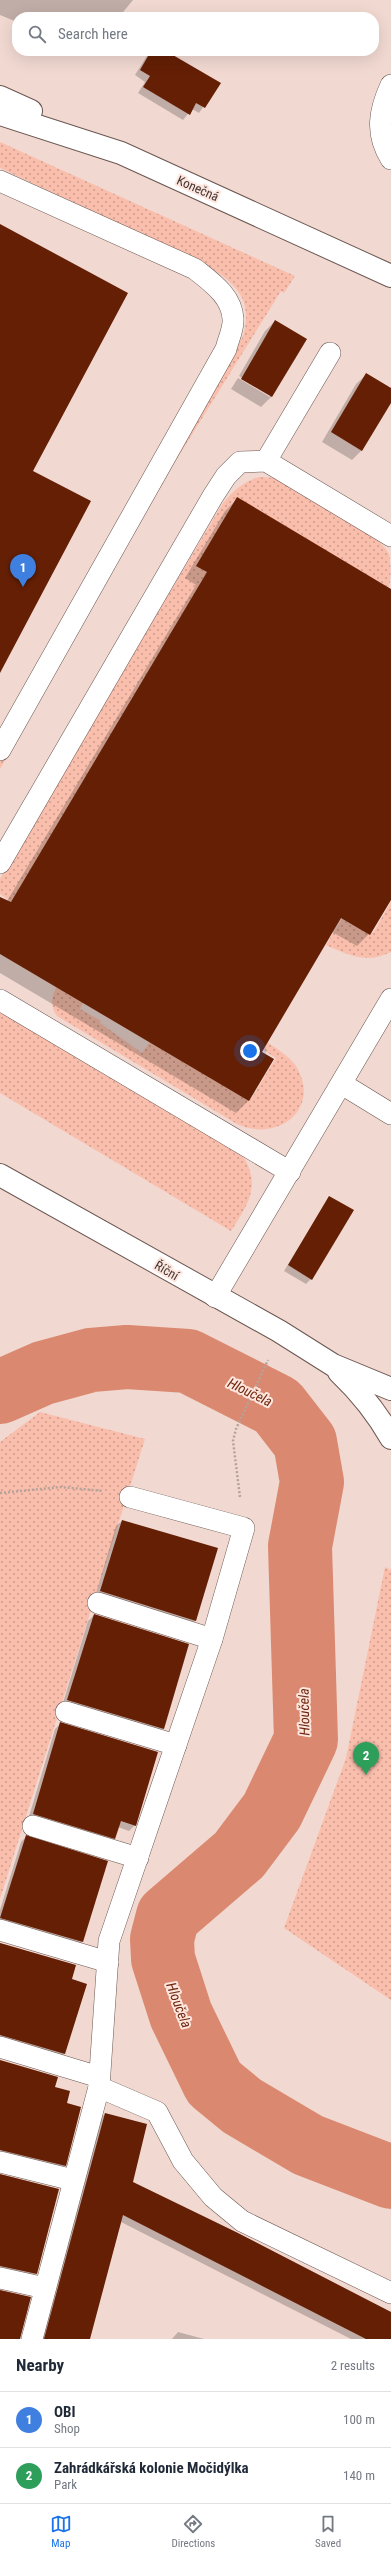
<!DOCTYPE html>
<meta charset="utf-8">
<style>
:root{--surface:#fff;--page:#f2f2f3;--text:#1f2937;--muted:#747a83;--line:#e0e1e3;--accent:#1a73e8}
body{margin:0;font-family:"Roboto Condensed",sans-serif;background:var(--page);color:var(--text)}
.you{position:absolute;left:250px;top:1051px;width:14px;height:14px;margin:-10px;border:3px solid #fff;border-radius:50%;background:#1a73e8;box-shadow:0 0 0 6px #1a73e833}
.badge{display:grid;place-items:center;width:26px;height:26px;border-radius:50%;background:var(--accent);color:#fff;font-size:13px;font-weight:700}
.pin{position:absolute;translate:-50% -33px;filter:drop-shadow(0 1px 2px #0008)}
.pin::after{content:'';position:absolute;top:21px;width:14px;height:12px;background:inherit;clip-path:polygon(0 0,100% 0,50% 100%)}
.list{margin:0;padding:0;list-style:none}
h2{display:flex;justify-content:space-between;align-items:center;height:52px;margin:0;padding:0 16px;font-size:17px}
h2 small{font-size:13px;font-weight:400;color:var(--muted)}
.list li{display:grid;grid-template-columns:26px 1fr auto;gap:12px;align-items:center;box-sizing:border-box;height:56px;padding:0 16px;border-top:1px solid var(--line)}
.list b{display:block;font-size:15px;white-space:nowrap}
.list p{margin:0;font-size:13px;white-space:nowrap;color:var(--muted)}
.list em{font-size:13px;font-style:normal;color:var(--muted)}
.icon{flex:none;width:22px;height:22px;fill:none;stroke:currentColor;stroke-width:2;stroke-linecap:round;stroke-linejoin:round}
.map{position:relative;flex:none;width:391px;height:2339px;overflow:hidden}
.search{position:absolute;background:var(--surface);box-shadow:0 4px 16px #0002;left:12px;right:12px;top:12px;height:44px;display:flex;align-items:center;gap:10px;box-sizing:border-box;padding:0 14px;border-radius:16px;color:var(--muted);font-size:15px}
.sheet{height:164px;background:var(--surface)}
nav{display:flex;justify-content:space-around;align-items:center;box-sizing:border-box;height:56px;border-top:1px solid var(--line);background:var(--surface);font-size:11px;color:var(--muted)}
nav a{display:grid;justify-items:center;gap:2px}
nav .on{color:var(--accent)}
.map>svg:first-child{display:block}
.grass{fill:url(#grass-dots)}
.shadow{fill:#0003}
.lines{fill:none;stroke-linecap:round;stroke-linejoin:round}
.river{stroke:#da8970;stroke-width:64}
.building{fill:#641f05}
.service-casing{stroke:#6b5751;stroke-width:22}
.minor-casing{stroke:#6b5751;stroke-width:24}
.secondary-casing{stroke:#6b5751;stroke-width:24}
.path{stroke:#b5a29b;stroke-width:2.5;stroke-dasharray:2 2;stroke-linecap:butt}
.service{stroke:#fff;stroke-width:21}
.minor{stroke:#fff;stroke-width:22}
.secondary{stroke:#fff;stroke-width:22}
.labels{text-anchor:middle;stroke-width:4;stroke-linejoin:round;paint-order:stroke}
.street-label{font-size:13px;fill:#413734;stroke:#fee6de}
.water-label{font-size:14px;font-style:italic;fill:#6f270e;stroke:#fee6de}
</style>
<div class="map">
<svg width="391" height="2339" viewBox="0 0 391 2339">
<defs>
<pattern id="grass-dots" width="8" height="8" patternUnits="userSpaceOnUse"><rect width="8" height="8" fill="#fabeac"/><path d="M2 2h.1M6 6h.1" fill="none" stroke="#cc9b8d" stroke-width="1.8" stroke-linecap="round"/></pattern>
</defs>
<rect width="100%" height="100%" fill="#f1d9d1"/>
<!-- grass -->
<g class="grass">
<path d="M0,142L295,276L284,293L281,291L175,462L0,769V758L243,336C255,295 231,280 199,261L0,168Z"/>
<path d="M259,477L275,478C302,494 377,529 389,554C391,564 391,578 389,588L235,499L197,566L207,572L11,902L0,894V879L223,503C234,490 243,482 259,477Z"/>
<path d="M391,902V952C367,964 348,955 326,945L343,917L373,933Z"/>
<path d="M58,984L84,1000L80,1009L101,1021L100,1023L142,1053L151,1040L251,1099L276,1058L263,1050L267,1042C277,1049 289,1056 296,1066C322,1109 278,1143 237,1124L57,1016C49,1005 52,995 58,984Z"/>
<path d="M0,1009L241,1153C262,1184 249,1203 231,1231L0,1093Z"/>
<polygon points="40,1412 145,1439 0,1899 0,1442"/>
<polygon points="385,1567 391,1570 391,2000 284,1928 346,1758"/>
</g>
<!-- shadow -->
<g class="shadow">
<polygon points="0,0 133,0 119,17 17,17 17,22 0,15"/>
<polygon points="150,51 164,51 219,84 199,113 192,109 183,120 138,93 145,82 135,75"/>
<polygon points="275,321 306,339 271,397 261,407 231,389 238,378 270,397 270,395 239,376 265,331"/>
<polygon points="366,375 391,390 391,401 362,450 352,460 322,442 356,384"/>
<polygon points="237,499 391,590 391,898 369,934 357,946 332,932 261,1052 273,1059 248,1101 236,1113 0,973 0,898 7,901 196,585 185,578 225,511"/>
<polygon points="329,1197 311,1279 306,1284 284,1271"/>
<polygon points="122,1521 217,1549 195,1621 190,1626 95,1597 116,1526"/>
<polygon points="94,1615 163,1728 158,1734 62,1706 88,1621"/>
<polygon points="61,1723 135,1825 129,1831 118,1827 114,1838 109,1844 28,1820 55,1729"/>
<polygon points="26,1837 82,1942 77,1947 0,1925 0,1910 21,1842"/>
<polygon points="0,1943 75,1966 71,1980 64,2054 58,2059 0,2041"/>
<polygon points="0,2061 53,2088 66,2104 65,2165 59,2171 0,2156"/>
<polygon points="105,2114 132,2183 391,2312 391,2339 351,2339 121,2222 89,2339 41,2339 99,2119"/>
<polygon points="0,2175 36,2273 30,2279 0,2272"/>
<polygon points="178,2332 204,2339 172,2339"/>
</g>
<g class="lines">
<!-- river -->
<polyline class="river" points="0,1392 43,1373 91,1360 127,1357 188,1361 277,1406 305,1442 312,1482 300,1546 306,1740 272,1811 239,1855 168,1916 162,1939 163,1959 181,2015 214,2083 242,2106 308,2145 391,2177"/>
</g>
<!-- building -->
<g class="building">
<polygon points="151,51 166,51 221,83 205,108 196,103 190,115 143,87 150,76 140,70"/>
<polygon points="0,224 128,293 33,471 91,501 0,673"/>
<polygon points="275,320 307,339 272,397 241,379"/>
<polygon points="366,373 391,388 391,403 362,451 331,432"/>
<polygon points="237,497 391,589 391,900 370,935 341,918 262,1052 274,1059 249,1101 0,954 0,897 11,902 207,572 196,566"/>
<polygon points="329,1196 354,1210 312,1280 288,1265"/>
<polygon points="122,1520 218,1548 196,1621 100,1591"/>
<polygon points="94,1614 189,1644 164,1729 67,1700"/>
<polygon points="60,1722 158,1752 136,1826 121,1821 115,1839 33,1814"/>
<polygon points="26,1835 108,1861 83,1942 0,1918"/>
<polygon points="0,1943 76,1965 72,1979 87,1984 65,2054 0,2035"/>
<polygon points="0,2060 58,2077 55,2087 70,2091 67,2103 81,2107 66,2166 0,2150"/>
<polygon points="105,2113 147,2124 133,2182 236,2232 391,2312 391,2339 366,2339 123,2215 90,2339 44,2339"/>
<polygon points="0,2174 59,2189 37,2274 0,2266"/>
<polygon points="0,2290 31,2297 20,2339 0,2339"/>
</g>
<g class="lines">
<!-- service casing -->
<g class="service-casing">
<g id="service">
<path d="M391,85C379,111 375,133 391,159"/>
<path d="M0,181L195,269C211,282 232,296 233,319C234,328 228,340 226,349L0,750"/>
<polyline points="266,461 330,353"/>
<polyline points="0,863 213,496 226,476 240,462 266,461 391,536"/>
<polyline points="0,1000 290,1172"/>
<polyline points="342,1084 391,1114"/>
<polyline points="215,1297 391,999"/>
<polyline points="98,1603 212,1639"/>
<polyline points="66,1712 176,1745"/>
<polyline points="33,1826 138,1858"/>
<polyline points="0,1930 108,1962"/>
<polyline points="0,2047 99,2077"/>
<polyline points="99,2087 157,2112 183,2161 213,2197 242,2221 391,2293"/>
<polyline points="0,2162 73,2180"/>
<polyline points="0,2278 45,2288"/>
<polyline points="32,2339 99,2087 109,1941 212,1639 244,1528 130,1497"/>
</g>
</g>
<!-- minor casing -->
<g class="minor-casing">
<g id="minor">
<polyline points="0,1175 279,1331 333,1365 391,1389"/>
<path d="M339,1372C360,1392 377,1413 391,1438"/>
</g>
</g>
<!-- secondary casing -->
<g class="secondary-casing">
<g id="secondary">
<polyline points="0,97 31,111"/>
<polyline points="0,114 121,153 391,276"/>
</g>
</g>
<!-- path -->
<g class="path">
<polyline points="0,1493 61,1487 103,1491"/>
<polyline points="240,1497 233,1441 236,1429 268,1360"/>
</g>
<!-- service -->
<use href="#service" class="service"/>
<!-- minor -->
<use href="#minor" class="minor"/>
<!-- secondary -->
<use href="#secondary" class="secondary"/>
</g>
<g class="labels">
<!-- street labels -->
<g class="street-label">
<text transform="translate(198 188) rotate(24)" y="5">Konečná</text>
<text transform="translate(167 1270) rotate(30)" y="5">Říční</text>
</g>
<!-- water labels -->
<g class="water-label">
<text transform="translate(250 1392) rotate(26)" y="5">Hloučela</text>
<text transform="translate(304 1712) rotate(-91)" y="5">Hloučela</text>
<text transform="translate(179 2005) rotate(69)" y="5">Hloučela</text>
</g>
</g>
</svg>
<div class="you"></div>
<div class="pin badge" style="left:23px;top:587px;background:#3f7fe0">1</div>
<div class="pin badge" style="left:366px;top:1775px;background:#2e9e5b">2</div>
<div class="search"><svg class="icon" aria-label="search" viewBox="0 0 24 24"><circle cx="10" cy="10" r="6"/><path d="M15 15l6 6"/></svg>Search here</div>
</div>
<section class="sheet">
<h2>Nearby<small>2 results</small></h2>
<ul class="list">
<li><span class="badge" style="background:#3f7fe0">1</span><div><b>OBI</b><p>Shop</p></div><em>100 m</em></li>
<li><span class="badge" style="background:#2e9e5b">2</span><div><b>Zahrádkářská kolonie Močidýlka</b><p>Park</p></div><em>140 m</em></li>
</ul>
</section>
<nav>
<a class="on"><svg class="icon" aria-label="map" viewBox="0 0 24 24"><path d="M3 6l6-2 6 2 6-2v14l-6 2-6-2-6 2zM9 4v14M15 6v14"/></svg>Map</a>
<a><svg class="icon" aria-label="directions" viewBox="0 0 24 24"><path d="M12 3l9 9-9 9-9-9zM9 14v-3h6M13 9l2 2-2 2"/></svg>Directions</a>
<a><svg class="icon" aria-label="saved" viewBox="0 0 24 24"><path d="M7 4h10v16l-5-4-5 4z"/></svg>Saved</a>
</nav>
